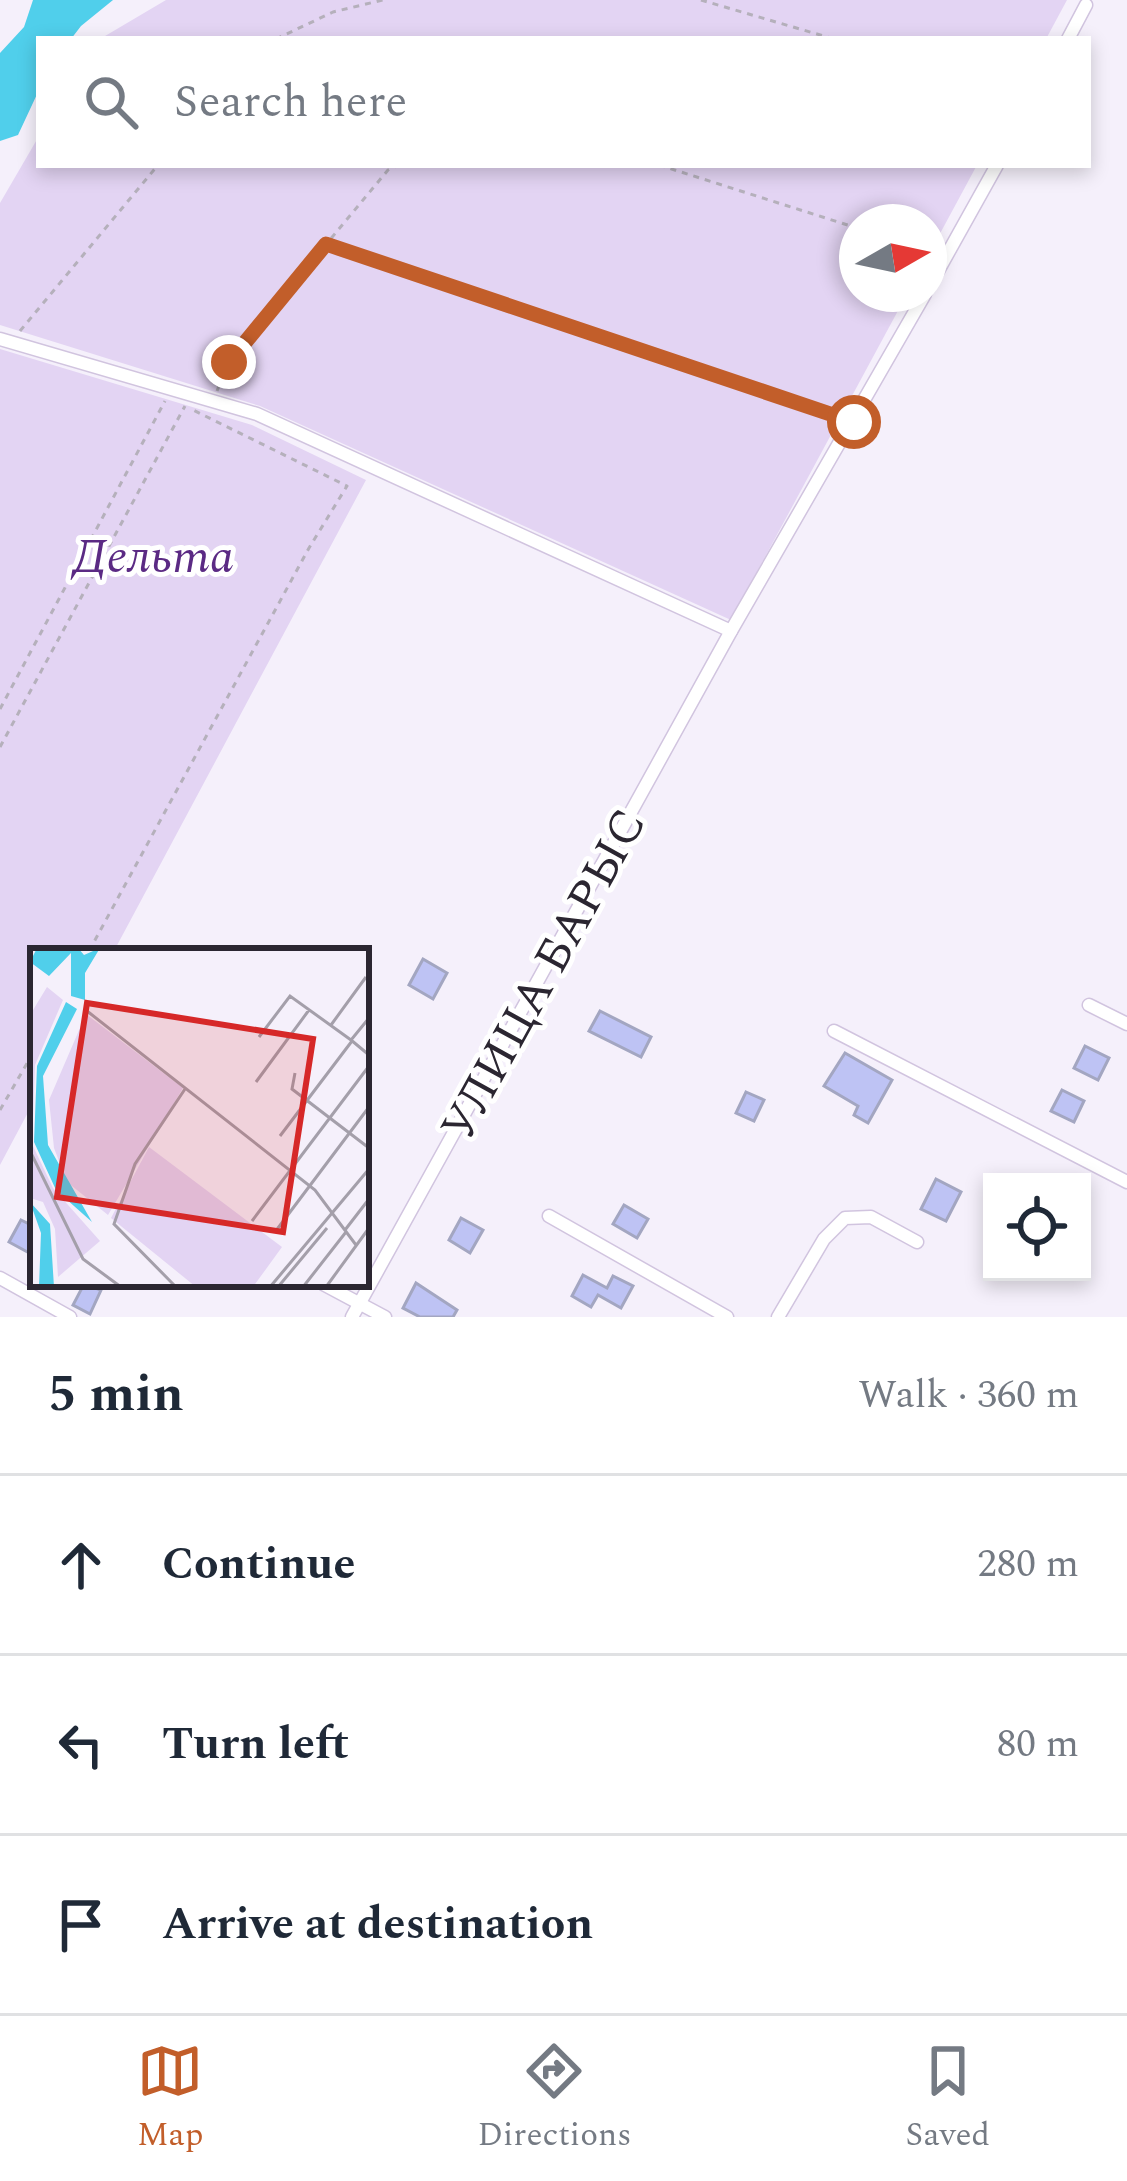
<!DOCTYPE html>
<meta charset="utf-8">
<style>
:root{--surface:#fff;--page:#f2f2f3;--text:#1f2937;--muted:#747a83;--line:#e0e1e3;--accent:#c25e2a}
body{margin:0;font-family:Spectral,serif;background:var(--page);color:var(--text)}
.controls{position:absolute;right:36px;bottom:36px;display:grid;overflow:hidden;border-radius:0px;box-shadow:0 6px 18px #0003}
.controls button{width:108px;height:108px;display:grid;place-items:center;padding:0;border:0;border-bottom:3px solid var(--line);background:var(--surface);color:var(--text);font:60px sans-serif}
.compass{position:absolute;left:839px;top:204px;width:108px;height:108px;border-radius:50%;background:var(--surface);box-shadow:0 6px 18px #0003;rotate:81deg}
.stop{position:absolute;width:36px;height:36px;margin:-27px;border:9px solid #c25e2a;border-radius:50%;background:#fff}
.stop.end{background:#c25e2a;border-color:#fff;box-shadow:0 3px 12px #0008}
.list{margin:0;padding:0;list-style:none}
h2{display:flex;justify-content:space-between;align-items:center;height:156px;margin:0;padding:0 48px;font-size:51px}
h2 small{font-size:39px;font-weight:400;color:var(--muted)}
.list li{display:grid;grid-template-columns:78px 1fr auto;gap:36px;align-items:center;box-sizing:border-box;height:180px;padding:0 48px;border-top:3px solid var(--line)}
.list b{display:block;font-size:45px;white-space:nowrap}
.list em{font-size:39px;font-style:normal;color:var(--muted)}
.icon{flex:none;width:66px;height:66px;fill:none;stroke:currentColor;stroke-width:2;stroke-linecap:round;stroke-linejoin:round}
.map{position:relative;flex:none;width:1127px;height:1317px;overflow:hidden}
.search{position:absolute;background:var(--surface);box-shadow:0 6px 18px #0003;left:36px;right:36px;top:36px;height:132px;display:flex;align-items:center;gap:30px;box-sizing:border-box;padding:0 42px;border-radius:0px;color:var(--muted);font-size:45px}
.sheet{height:696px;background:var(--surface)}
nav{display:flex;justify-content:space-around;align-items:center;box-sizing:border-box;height:168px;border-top:3px solid var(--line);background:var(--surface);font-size:33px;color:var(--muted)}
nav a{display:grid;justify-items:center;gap:6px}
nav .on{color:var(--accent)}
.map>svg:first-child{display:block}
.green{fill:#e3d4f3}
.water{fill:#50cfeb}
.building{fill:#bec3f4;stroke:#a3a6c1;stroke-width:3}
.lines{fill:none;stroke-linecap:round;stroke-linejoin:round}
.minor-casing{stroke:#d1c4df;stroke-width:15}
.path{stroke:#b5b0bb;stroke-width:3;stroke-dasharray:6 6;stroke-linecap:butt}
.minor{stroke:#fff;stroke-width:12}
.route{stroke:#c25e2a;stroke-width:15}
.labels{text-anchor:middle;stroke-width:10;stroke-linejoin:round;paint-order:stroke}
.park-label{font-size:48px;font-style:italic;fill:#5b2a84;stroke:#fff}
.street-label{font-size:48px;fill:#2b2631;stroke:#fff}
.inset-road{fill:none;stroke:#a49faa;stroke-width:3}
.view{fill:#d62828;fill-opacity:0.15;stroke:#d62828;stroke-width:6}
.inset-edge{fill:none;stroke:#2b2631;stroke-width:6}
</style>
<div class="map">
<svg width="1127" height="1317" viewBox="0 0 1127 1317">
<rect width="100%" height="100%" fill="#f5f0fb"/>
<!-- green -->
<g class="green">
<polygon points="166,0 1067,0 1046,39 100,39"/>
<polygon points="39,136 39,165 977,165 929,254 929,222 857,222 857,294 907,294 731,620 260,406 0,325 0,203"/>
<polygon points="0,349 252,425 366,480 114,951 33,951 33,1103 0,1165"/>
</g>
<!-- water -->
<polygon class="water" points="33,0 113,0 81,26 71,39 39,39 39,90 18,135 0,141 0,53 24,27"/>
<!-- building -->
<g class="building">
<polygon points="423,959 447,973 433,999 409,985"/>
<polygon points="600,1011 651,1037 641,1057 589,1031"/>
<polygon points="1085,1046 1109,1058 1098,1080 1074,1068"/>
<polygon points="845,1053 892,1080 868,1123 854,1115 858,1106 824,1086"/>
<polygon points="1062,1090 1084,1101 1074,1122 1051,1111"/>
<polygon points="746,1092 764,1100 754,1121 736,1113"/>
<polygon points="936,1179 961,1192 946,1221 921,1209"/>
<polygon points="624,1205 648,1219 637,1238 613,1224"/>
<polygon points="461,1218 483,1230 470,1253 449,1240"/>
<polygon points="21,1220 33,1226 33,1255 9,1242"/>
<polygon points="583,1275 607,1288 613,1276 633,1286 621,1308 598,1295 591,1307 572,1296"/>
<polygon points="416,1283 457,1310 453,1317 420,1317 403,1308"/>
<polygon points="84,1284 101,1290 90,1314 73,1305"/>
</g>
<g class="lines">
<!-- minor casing -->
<g class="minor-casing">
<g id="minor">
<polyline points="1068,39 1086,5"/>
<polyline points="929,287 997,165"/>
<polyline points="0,339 257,414 731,631"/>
<polyline points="1089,1005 1127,1024"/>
<polyline points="834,1031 1127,1182"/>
<polyline points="549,1216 727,1317"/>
<polyline points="0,1278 70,1317"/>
<polyline points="323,1284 385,1317"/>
<polyline points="352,1317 731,631 925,294"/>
<polyline points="778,1317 824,1239 845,1218 871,1217 917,1242"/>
</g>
</g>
<!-- path -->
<g class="path">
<polyline points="701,0 834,39"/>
<polyline points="276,39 333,12 383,0"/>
<polyline points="659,165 857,228"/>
<polyline points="326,244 841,417"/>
<polyline points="20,331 158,165"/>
<polyline points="217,391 229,361 388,170 398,165"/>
<polyline points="0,709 165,401"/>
<polyline points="0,747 185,406"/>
<polyline points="89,951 309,548 347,486 191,409"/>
<polyline points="0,1110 33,1053"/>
</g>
<!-- minor -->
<use href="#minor" class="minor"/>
</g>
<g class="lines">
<!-- route -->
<polyline class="route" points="229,362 326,244 854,422"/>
</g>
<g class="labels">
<!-- park labels -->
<g class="park-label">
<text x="153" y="572">Дельта</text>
</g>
<!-- street labels -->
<g class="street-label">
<text transform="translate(542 974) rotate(-61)" y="17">УЛИЦА БАРЫС</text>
</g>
</g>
<!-- overview -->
<g transform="translate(30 948)">
<rect width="339" height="339" fill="#f5f0fb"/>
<path d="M17,39L33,52L5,117L2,196L23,240L70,293L28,329L25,281L13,254L0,250V67ZM56,66L153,140L78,267L37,234L24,200L19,152ZM119,199L252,299L223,339H166L81,270Z" fill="#e3d4f3"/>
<path d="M7,0H48L54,7L70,0L55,25V52L41,48V5L19,28L0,14ZM36,54L47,61L13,128L18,197L62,274L26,242L4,194L7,118ZM0,254L20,276L24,339H9L11,285Z" fill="#50cfeb"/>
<path class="inset-road" d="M57,63L285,242L326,297M339,70L321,92L339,107M301,77L336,29M229,89L260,48L321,92M265,125L262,141L339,200M226,134L279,62M250,188L322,93M0,203L53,311L91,339M222,273L339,118M315,282L339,251M245,284L339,159M146,339L84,276L105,216L155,141M240,339L339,221M248,339L297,280M273,339L316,284M296,339L339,280"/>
<path class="view" d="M57,55L283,91L253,284L27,249Z"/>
<rect width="339" height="339" class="inset-edge"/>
</g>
</svg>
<div class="controls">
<button><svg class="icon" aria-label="locate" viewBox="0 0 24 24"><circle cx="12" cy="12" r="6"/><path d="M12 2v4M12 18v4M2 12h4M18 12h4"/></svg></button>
</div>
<svg class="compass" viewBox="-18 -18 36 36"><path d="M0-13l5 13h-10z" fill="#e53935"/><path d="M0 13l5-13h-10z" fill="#747a83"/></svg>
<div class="stop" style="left:854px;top:422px"></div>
<div class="stop end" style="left:229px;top:362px"></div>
<div class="search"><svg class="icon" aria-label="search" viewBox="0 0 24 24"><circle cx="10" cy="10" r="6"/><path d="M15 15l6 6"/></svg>Search here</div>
</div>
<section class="sheet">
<h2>5 min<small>Walk · 360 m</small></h2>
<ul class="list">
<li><svg class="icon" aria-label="ahead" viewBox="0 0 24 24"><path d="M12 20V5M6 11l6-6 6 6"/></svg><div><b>Continue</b></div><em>280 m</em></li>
<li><svg class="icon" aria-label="left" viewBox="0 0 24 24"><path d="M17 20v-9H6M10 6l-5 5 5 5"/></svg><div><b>Turn left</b></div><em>80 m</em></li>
<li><svg class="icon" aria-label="arrive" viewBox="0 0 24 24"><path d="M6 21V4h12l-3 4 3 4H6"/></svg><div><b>Arrive at destination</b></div></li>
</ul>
</section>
<nav>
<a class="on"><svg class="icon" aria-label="map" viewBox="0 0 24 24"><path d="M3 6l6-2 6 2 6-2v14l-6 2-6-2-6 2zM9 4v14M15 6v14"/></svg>Map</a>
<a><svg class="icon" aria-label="directions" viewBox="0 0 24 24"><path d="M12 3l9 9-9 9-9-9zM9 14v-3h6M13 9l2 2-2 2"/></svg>Directions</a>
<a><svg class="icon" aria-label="saved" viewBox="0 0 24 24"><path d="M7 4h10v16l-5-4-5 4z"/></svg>Saved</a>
</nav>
